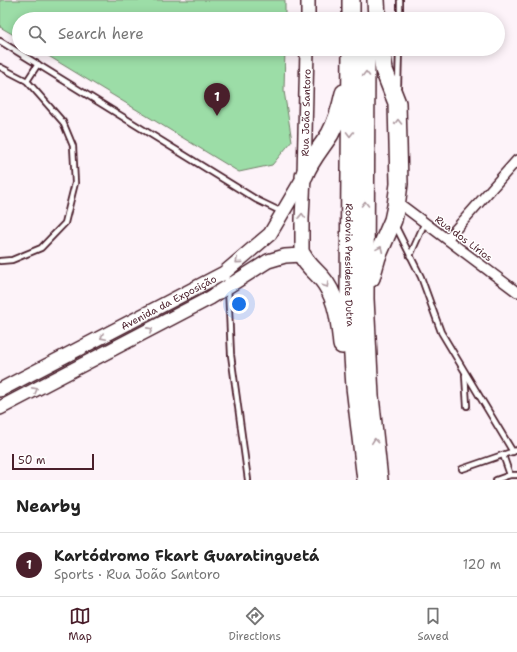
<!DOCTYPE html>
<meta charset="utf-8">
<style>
:root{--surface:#fff;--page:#f2f2f2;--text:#222;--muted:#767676;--line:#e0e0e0;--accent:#4a1f2b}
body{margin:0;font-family:"Shantell Sans",sans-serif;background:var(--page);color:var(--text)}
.scale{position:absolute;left:12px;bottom:10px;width:82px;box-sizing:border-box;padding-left:4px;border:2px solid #4a1f2b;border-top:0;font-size:11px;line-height:14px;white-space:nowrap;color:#4a1f2b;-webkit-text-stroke:3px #fff;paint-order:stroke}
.you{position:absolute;left:239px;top:304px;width:14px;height:14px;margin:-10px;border:3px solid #fff;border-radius:50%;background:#1a73e8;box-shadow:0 0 0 6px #1a73e833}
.badge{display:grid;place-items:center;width:26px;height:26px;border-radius:50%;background:var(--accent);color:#fff;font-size:13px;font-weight:700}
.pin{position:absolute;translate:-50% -33px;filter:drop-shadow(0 1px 2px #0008)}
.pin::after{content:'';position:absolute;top:21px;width:14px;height:12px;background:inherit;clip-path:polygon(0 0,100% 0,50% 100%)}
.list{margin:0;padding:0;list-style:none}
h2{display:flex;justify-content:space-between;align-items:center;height:52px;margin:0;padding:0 16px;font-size:17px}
h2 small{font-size:13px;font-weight:400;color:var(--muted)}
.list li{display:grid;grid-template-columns:26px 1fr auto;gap:12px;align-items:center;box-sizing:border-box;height:64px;padding:0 16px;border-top:1px solid var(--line)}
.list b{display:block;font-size:15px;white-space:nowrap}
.list p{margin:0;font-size:13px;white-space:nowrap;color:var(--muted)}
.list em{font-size:13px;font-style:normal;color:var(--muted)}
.icon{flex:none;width:22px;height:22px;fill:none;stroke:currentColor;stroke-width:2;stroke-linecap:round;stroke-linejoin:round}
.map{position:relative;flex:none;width:517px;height:480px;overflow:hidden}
.search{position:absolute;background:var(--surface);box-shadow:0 2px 10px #0003;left:12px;right:12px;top:12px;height:44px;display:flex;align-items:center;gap:10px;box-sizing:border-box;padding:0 14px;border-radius:22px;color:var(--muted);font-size:15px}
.sheet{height:116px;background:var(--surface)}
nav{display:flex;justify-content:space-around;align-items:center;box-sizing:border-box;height:56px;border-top:1px solid var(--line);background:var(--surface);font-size:11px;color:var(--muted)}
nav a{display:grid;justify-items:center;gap:2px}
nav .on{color:var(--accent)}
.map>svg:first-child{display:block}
.green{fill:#9cdda7;stroke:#737e69}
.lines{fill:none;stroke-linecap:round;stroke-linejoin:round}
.lane-casing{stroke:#4a1f2b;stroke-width:8}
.street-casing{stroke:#4a1f2b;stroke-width:12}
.secondary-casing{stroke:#4a1f2b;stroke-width:16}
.highway-casing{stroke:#4a1f2b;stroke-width:20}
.lane{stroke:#fff;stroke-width:4.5}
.street{stroke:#fff;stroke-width:9}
.secondary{stroke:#fff;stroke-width:13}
.highway{stroke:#fff;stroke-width:17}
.oneway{stroke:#ae9aa0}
.labels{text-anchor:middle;stroke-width:3;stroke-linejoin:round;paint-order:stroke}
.street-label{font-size:10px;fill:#4a1f2b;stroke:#fff}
</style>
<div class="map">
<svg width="517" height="480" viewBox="0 0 517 480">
<rect width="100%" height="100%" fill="#fdf3f9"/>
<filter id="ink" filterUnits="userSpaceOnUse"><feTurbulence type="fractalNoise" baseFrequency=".025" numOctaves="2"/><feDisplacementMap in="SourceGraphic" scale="8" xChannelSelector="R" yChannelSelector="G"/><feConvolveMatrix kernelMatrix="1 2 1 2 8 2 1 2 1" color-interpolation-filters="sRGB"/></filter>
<g filter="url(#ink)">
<!-- green -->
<g class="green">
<polygon points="0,0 285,0 285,19 19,19 19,38 0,27"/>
<polygon points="37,49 285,49 284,91 292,141 272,165 239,172"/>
</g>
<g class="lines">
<!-- lane casing -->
<g class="lane-casing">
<g id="lane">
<polyline points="400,19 400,0"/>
<polyline points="0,41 257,200 282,212"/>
<polyline points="0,67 27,81 63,122 73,146 75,183 65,223 41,248 12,260 0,261"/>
<polyline points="27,81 38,64"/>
<polyline points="398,87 399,49"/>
<polyline points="395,225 421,277 441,332 513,452"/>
<polyline points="410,256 425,222"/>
<polyline points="225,273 228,286 231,355 248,480"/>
<polyline points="465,375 467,406"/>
<polyline points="503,455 510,475"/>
<polyline points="462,469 517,450"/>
<polyline points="496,480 510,475 517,475"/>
</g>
</g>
<!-- street casing -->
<g class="street-casing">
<g id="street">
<polyline points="396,206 404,207 517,292"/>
<polyline points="447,239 517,160"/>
</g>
</g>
<!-- secondary casing -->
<g class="secondary-casing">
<g id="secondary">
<polyline points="308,19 308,0"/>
<path id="s1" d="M0,390L224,273L270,234L303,178"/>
<path id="s2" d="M0,408L210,298L268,261L285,256L302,255V219L304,176L307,49"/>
</g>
</g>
<!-- highway casing -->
<g class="highway-casing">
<g id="highway">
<polyline points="376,0 377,19"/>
<polyline points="351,19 351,0"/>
<path id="s3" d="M351,49L349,295L355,387L366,480"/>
<polyline points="366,49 365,299 370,396 379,480"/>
<path d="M304,176C310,160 321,148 330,134C337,121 341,107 344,93"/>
<path d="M302,255C309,268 319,273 326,284C338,302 340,324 342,345"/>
<polyline points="371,278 377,257 393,220 396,206 399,184 397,103 384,70 381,49"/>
</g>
</g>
<!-- lane -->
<use href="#lane" class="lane"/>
<!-- street -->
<use href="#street" class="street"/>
<!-- secondary -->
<use href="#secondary" class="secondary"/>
<!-- highway -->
<use href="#highway" class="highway"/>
</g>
<!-- one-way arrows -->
<defs><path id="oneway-chevron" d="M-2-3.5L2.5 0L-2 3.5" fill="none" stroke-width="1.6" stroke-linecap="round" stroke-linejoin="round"/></defs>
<g class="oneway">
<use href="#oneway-chevron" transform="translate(366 74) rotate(-90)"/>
<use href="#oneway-chevron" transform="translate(398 122) rotate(-91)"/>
<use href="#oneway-chevron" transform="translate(350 134) rotate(91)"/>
<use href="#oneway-chevron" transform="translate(365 204) rotate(-90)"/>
<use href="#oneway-chevron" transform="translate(302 216) rotate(-88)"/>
<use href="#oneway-chevron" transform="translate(380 249) rotate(-66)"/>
<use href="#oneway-chevron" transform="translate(238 261) rotate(140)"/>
<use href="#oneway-chevron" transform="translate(326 285) rotate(58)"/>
<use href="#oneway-chevron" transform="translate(150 330) rotate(-28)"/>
<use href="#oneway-chevron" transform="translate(103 337) rotate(153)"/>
<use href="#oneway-chevron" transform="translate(35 390) rotate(-28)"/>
<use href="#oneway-chevron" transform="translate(375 441) rotate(-96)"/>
</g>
</g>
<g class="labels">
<!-- street labels -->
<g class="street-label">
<text dy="4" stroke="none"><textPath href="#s2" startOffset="483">Rua João Santoro</textPath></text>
<text transform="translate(464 238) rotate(37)" y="4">Rua dos Lírios</text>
<text dy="4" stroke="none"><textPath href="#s3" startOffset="216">Rodovia Presidente Dutra</textPath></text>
<text dy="4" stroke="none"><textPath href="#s1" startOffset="190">Avenida da Exposição</textPath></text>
</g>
</g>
</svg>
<div class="scale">50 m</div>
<div class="you"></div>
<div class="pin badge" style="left:217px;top:116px">1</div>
<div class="search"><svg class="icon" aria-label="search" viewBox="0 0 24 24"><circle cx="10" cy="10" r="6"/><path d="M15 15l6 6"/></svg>Search here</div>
</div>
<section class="sheet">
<h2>Nearby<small></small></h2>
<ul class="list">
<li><span class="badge">1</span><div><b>Kartódromo Fkart Guaratinguetá</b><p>Sports · Rua João Santoro</p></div><em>120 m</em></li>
</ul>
</section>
<nav>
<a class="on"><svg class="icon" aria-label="map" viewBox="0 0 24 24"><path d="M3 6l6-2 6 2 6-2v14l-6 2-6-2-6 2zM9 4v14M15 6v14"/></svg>Map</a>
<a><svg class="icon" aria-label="directions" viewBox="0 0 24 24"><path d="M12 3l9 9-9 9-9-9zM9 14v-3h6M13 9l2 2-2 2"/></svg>Directions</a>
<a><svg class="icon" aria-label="saved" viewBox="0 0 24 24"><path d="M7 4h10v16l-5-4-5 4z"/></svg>Saved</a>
</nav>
